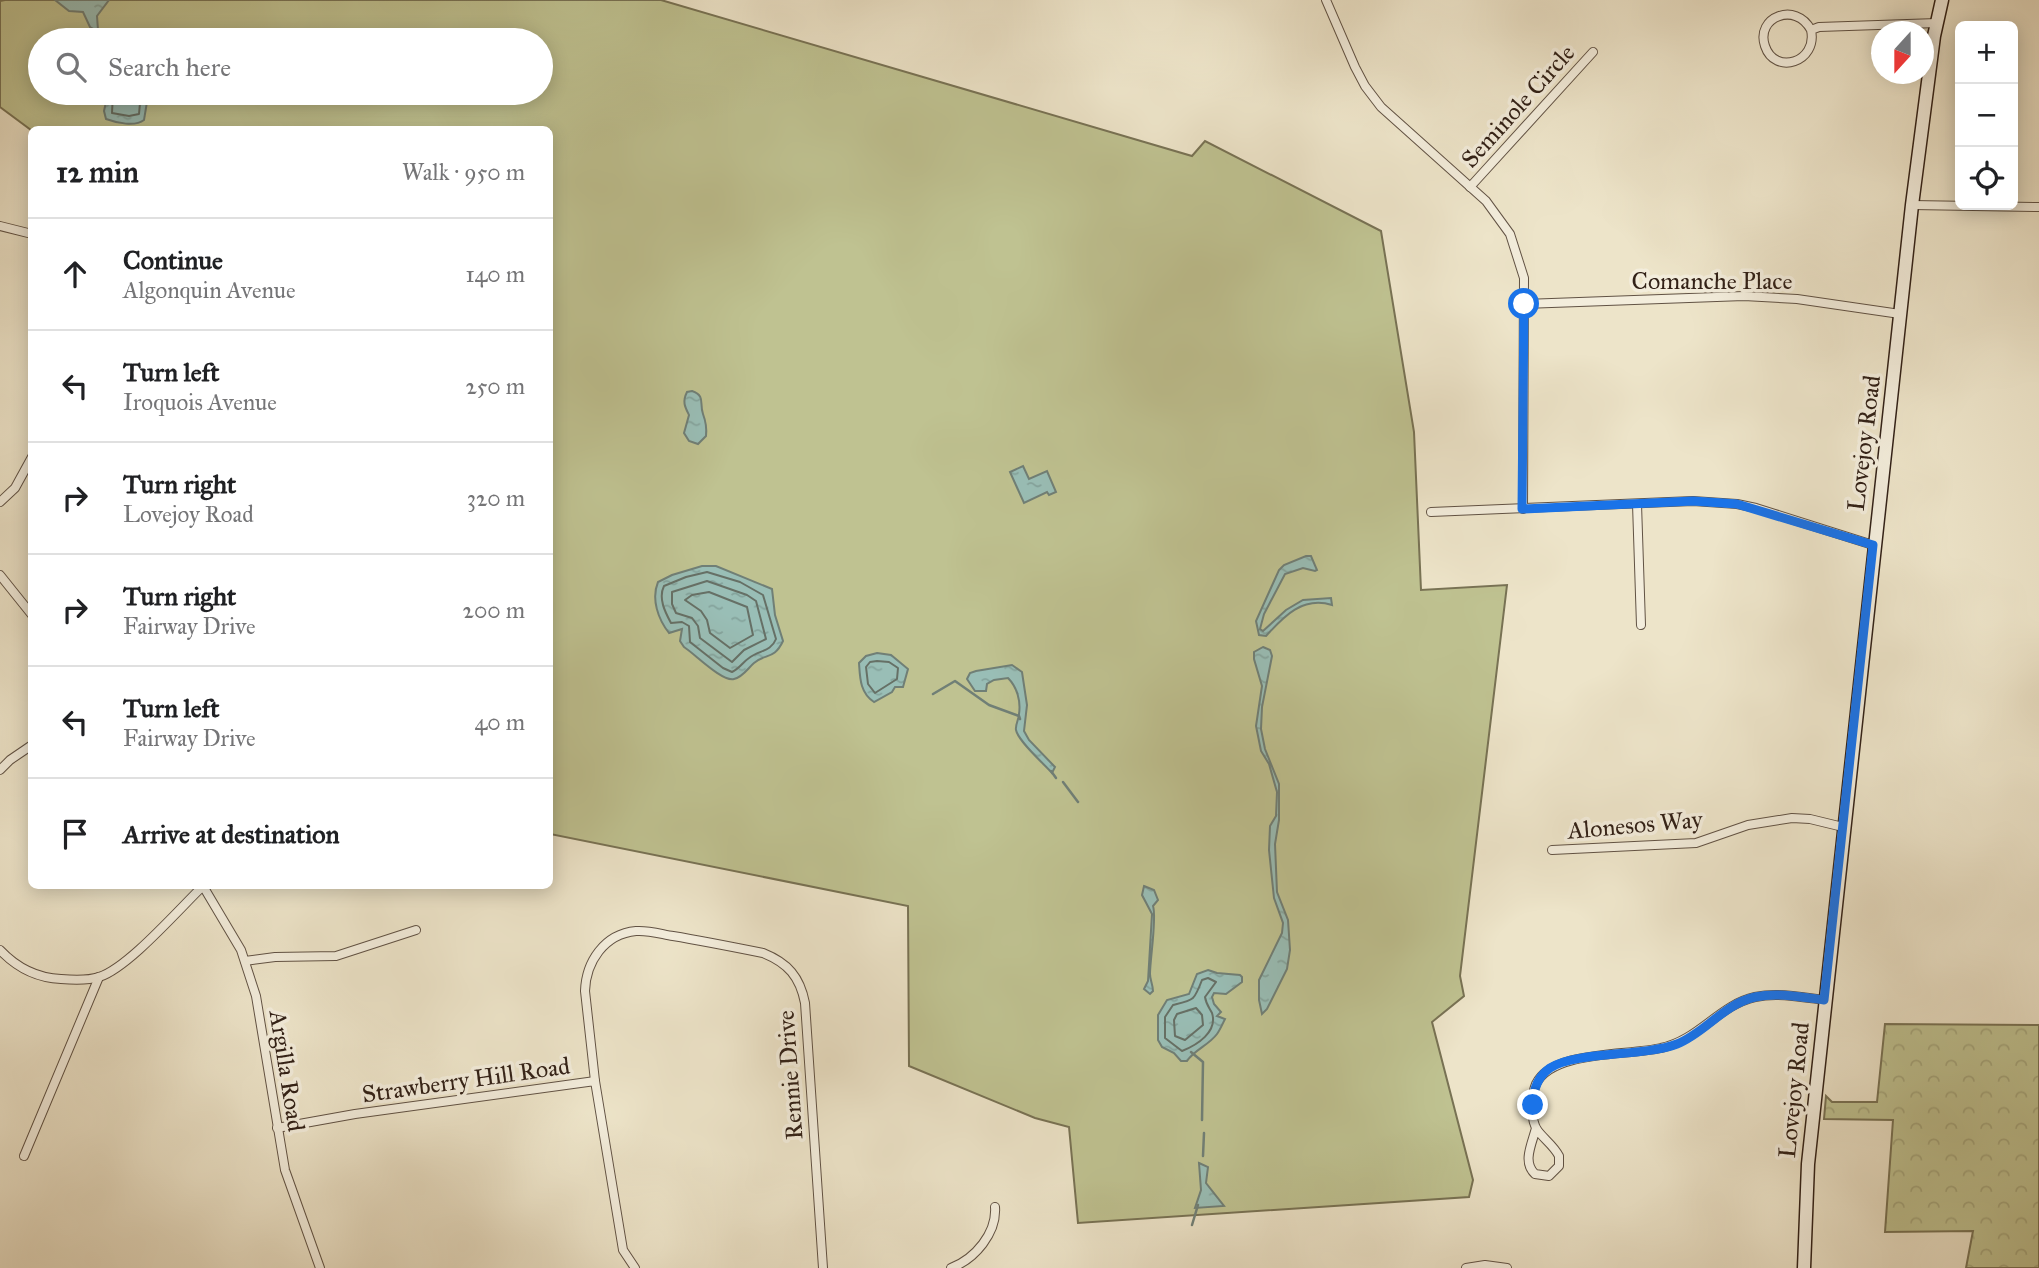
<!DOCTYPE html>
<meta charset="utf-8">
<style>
:root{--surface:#fff;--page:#f2f2f2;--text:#202124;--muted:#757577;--line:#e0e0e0}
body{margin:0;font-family:"IM FELL Great Primer",serif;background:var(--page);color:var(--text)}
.controls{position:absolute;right:21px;top:21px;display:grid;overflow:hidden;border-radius:10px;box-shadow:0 4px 18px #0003}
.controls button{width:63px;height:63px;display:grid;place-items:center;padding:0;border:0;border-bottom:2px solid var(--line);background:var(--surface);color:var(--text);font:35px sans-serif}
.compass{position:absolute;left:1871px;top:21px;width:63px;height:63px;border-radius:50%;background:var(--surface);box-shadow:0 4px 18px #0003;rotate:201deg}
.stop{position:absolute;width:21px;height:21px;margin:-16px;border:5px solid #1a73e8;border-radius:50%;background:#fff}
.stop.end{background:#1a73e8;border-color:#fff;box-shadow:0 2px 7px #0008}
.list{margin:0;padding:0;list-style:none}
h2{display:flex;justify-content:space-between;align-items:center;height:91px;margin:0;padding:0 28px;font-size:30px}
h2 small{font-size:23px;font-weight:400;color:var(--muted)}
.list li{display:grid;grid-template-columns:46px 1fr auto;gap:21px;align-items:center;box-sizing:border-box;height:112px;padding:0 28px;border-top:2px solid var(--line)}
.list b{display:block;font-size:26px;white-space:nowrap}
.list p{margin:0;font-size:23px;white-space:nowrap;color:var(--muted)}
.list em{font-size:23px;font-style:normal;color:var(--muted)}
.icon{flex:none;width:38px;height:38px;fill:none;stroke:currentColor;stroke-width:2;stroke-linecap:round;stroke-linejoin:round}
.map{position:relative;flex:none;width:2039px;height:1268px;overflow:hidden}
.search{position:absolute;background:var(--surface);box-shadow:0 4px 18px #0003;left:28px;top:28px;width:525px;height:77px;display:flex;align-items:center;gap:18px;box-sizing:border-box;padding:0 24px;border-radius:38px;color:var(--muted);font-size:26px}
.panel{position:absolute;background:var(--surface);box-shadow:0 4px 18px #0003;left:28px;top:126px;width:525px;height:763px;border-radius:10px}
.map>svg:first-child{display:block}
.green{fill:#bfc291;stroke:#787254;stroke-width:2;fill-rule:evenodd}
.park{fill:url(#park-crowns);stroke:#787254;stroke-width:2}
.water{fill:url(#water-ripples);stroke:#707f76;stroke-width:2}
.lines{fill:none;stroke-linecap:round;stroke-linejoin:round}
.shore{stroke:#667066;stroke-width:2}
.stream{stroke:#707f76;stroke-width:2.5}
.minor-casing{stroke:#615244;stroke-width:10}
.secondary-casing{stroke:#322117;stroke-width:15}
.minor{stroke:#f3eddc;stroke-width:8}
.secondary{stroke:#f3eddc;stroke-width:12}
.route{stroke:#1a73e8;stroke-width:9}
.labels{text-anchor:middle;stroke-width:7;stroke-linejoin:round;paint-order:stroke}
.street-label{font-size:24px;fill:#322117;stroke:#f3eddc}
</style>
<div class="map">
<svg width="2039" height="1268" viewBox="0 0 2039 1268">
<defs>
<pattern id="park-crowns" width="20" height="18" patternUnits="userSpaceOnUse" patternTransform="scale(1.75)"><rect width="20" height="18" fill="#bfc291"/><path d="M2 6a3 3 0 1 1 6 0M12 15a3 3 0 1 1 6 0" fill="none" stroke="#a5a67c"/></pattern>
<pattern id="water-ripples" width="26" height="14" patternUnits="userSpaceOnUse" patternTransform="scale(1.75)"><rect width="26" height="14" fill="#99beb6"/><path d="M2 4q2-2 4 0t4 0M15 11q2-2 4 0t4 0" fill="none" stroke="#84a39c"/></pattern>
</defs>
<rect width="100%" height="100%" fill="#ede4c9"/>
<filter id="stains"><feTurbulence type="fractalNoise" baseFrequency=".00286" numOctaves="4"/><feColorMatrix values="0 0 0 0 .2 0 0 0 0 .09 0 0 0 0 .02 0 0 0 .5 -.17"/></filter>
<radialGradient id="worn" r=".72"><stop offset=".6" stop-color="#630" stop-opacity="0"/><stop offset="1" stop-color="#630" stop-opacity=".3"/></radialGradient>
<!-- green -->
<path class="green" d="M5,0H661L1192,156L1205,141L1381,231L1414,432L1421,590L1507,585L1460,976L1464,996L1432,1022L1473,1180L1469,1197L1078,1223L1069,1127L1035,1118L909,1066L908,906L550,834V130H31L0,107V1ZM40,40H541V93H40Z"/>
<!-- park -->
<polygon class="park" points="1885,1024 2039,1025 2039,1268 1966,1268 1973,1231 1885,1232 1893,1120 1824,1119 1826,1096 1832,1102 1877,1102"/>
<!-- water -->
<g class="water">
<polygon points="55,0 109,0 97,16 98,30 97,31 90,27 83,12 69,11"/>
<path d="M108,93H141L147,102L144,120C135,127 117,123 106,119L104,111Z"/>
<path d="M692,391C706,396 699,403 703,414C706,422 707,427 706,436L698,444L689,441L684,433L689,415C685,407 682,402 687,392Z"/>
<polygon points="1023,466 1029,479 1047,471 1056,492 1049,495 1047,492 1024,503 1010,472"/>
<path d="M1306,556H1311L1317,570L1315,571L1303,568L1285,574L1264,614L1260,629L1263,631L1286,610L1303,600L1331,598L1332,605C1303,596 1284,616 1266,636L1259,635L1256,621L1279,570L1284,565Z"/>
<path d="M702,566H716L772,589L775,615L783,641C774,660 766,653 754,663C748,668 743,677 734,679C722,682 695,654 684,647L680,641L682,629L669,633C658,619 651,599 658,582L672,575Z"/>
<polygon points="1263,647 1270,650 1272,656 1262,707 1261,729 1265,749 1279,784 1279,820 1275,844 1277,892 1288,920 1290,950 1287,969 1267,1009 1262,1014 1259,1000 1259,980 1282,933 1283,923 1274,898 1269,850 1270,826 1276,816 1277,792 1269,764 1261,751 1256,726 1262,686 1254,659 1254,652"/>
<path d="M877,653L891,655L908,669L903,687H895L892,692L874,702C860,693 860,678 859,663L866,656Z"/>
<path d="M1012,665L1022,672L1027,705L1024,731L1029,740L1055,767L1052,773C1044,764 1018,741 1016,730C1015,725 1019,719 1019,714C1021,701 1017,687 1008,678L994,680L987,684L986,691H975L967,679L970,673L976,671Z"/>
<path d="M1144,886L1154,890L1158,900L1153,906C1157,917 1150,959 1150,974C1150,980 1153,985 1153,991L1150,994L1144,989L1148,981L1152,914L1142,895Z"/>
<path d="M1208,970L1217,973L1240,975L1242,977V982L1226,994L1214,993L1212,997L1214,1004L1221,1012L1217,1016L1225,1019C1223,1023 1220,1030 1217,1034C1209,1045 1194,1050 1187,1061H1181L1174,1053L1162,1047L1158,1040V1015L1167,1000L1189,994L1197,974Z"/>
<polygon points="1199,1163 1208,1167 1206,1183 1224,1206 1195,1208 1201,1190"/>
</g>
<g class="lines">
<!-- shore -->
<g class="shore">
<polyline points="113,93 112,113 129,116 139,114 140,103 137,93"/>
<path d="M707,572L740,582L763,595L776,639C771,652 759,650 749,658C743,662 740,668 732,672L723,668L690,642L689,626L682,622L671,623C665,612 658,598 664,586L686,577Z"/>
<polygon points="707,581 747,595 756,601 766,639 744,650 732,662 700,638 698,626 692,618 676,613 672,604 672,592"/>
<polygon points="709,592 747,607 753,635 730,648 710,633 707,620 701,611 685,600 692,595"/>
<polygon points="877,661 889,662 898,668 897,679 875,693 868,684 866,667 870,662"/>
<path d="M1208,978L1216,982L1205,997C1206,1004 1209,1007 1212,1013C1218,1032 1197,1045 1182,1051L1165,1038V1017L1173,1005C1194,1000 1194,1001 1202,980Z"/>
<polygon points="1196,1008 1202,1015 1203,1025 1185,1040 1175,1036 1174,1020 1177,1014"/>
</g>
<!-- stream -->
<g class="stream">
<polyline points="933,694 955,681 989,705 1019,716 1020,719"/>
<polyline points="1051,771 1056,778"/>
<polyline points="1063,782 1078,802"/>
<polyline points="1191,1052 1203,1062 1202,1120"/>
<polyline points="1203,1156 1204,1133"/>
<polyline points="1192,1225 1198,1205"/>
</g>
<!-- minor casing -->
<g class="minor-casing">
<g id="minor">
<polyline points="1326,0 1355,67 1365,86 1381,107 1486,201 1510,234 1524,278 1523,509"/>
<path d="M1811,30C1796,1 1755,17 1765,46C1775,76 1818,62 1811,30L1819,27L1937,23"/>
<polyline points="1470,187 1593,52"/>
<polyline points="1912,205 2039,207"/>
<polyline points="0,226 32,234"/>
<polyline points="1524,304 1744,296 1797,299 1900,314"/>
<polyline points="0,502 15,488 32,457"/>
<polyline points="1637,504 1641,625"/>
<polyline points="1431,512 1693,501 1737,504 1756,508 1873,545"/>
<polyline points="0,575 32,615"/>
<polyline points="0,770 10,760 32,745"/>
<polyline points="1552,850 1696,843 1748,825 1792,818 1810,819 1843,827"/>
<polyline points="203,886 241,950 256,996 285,1170 320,1268"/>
<path d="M0,950C17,968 36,978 61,979C73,980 87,981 99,977C128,968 179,909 203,886"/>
<polyline points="245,961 275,957 336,956 416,930"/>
<path d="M595,1081L585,991C586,962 604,934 636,931C648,930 661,934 673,936C703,941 733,947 763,953C788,963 800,977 805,1003L823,1268"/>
<polyline points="277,1128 355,1114 595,1081 623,1250 635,1268"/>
<path d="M1536,1128C1532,1144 1522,1162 1535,1174L1549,1176L1559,1166V1156C1554,1146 1545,1140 1538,1131C1530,1121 1531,1096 1536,1084C1552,1050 1628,1056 1661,1048C1699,1040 1719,1005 1755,997C1777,992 1802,997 1824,1000"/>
<polyline points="24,1156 99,977"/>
<path d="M951,1268C975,1259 997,1233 995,1207"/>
<polyline points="1466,1268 1485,1265 1507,1268"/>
</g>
</g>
<!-- secondary casing -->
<g class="secondary-casing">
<polyline id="secondary" points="1804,1268 1808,1164 1912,205 1934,36 1942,0"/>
</g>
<!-- minor -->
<use href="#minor" class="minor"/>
<!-- secondary -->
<use href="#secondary" class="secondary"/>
</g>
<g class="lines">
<!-- route -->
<path class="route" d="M1524,304L1522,509L1693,501L1737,504L1873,545L1824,1000C1802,997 1777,992 1755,997C1724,1004 1705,1033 1677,1044C1643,1057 1576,1051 1550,1068C1537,1077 1533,1091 1533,1105"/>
</g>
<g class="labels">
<!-- street labels -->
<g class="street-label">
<text transform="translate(1518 106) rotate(-48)" y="8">Seminole Circle</text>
<text x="1712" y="289">Comanche Place</text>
<text transform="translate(1864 443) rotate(-83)" y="8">Lovejoy Road</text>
<text transform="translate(1635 825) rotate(-5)" y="8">Alonesos Way</text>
<text transform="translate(287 1071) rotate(81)" y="8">Argilla Road</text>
<text transform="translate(790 1075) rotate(-94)" y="8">Rennie Drive</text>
<text transform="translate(466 1080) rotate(-8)" y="8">Strawberry Hill Road</text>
<text transform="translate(1794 1090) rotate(-84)" y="8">Lovejoy Road</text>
</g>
</g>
<rect width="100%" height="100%" filter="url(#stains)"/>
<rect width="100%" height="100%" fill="url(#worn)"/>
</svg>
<div class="controls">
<button>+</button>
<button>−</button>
<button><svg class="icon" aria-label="locate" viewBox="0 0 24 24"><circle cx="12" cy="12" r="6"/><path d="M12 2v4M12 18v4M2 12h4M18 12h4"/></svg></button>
</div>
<svg class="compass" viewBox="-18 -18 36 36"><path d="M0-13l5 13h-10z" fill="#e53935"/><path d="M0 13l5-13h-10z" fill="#757577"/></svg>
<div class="stop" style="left:1524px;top:304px"></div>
<div class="stop end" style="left:1533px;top:1105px"></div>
<div class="search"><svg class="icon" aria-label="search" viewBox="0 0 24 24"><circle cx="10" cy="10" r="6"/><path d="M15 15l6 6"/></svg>Search here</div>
<section class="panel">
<h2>12 min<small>Walk · 950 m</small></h2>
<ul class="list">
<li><svg class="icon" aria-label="ahead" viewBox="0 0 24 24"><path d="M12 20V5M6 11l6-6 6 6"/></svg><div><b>Continue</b><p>Algonquin Avenue</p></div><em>140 m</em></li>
<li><svg class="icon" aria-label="left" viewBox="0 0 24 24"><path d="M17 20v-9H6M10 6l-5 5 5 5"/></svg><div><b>Turn left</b><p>Iroquois Avenue</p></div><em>250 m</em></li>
<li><svg class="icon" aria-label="right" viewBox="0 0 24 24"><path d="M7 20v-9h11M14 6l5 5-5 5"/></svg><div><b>Turn right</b><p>Lovejoy Road</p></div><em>320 m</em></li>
<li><svg class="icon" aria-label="right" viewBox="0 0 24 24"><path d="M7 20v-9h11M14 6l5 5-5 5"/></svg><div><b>Turn right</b><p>Fairway Drive</p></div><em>200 m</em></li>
<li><svg class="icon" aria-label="left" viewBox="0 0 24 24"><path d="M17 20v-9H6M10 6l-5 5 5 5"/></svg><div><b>Turn left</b><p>Fairway Drive</p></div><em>40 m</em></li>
<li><svg class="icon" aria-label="arrive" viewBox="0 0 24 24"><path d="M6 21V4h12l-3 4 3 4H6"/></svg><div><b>Arrive at destination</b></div></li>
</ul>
</section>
</div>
